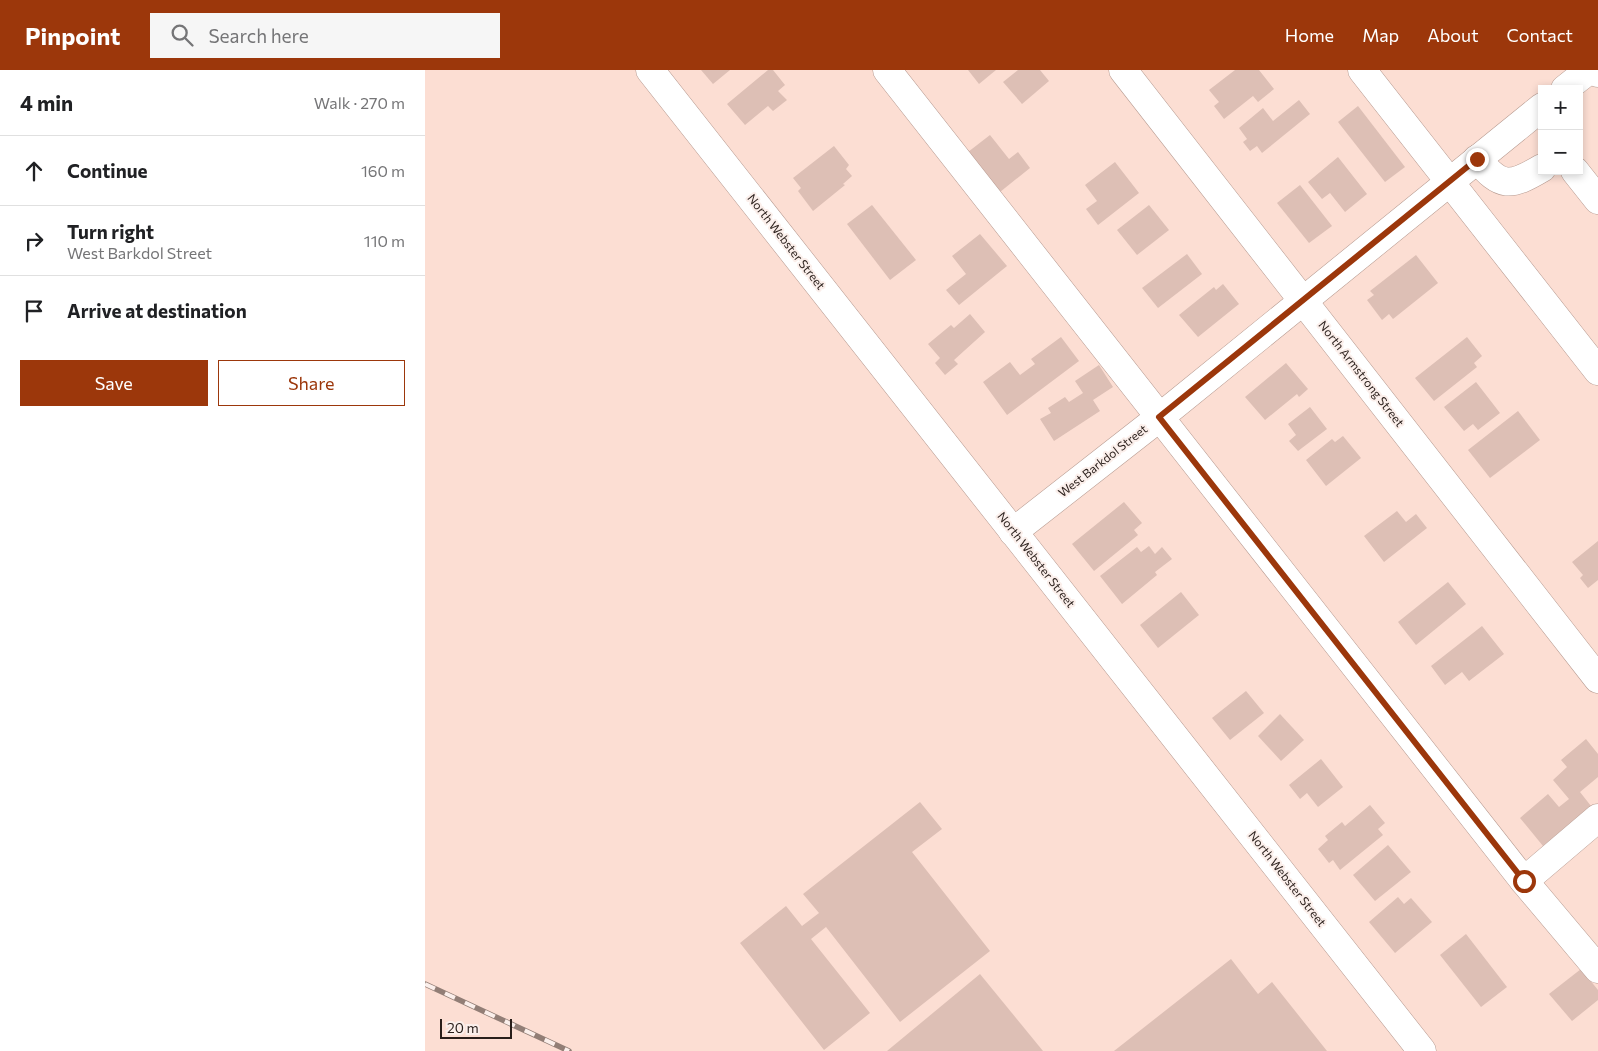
<!DOCTYPE html>
<meta charset="utf-8">
<style>
:root{--surface:#fff;--page:#f6f6f6;--text:#202124;--muted:#757577;--line:#e0e0e0;--accent:#9c370b}
body{margin:0;font-family:Commissioner,sans-serif;background:var(--page);color:var(--text)}
.controls{position:absolute;right:15px;top:15px;display:grid;overflow:hidden;border-radius:0px;box-shadow:0 2px 8px #0003}
.controls button{width:45px;height:45px;display:grid;place-items:center;padding:0;border:0;border-bottom:1px solid var(--line);background:var(--surface);color:var(--text);font:25px sans-serif}
.scale{position:absolute;left:15px;bottom:12px;width:72px;box-sizing:border-box;padding-left:5px;border:2px solid #291e1a;border-top:0;font-size:14px;line-height:18px;white-space:nowrap;color:#291e1a;-webkit-text-stroke:4px #fbefeb;paint-order:stroke}
.stop{position:absolute;width:15px;height:15px;margin:-11px;border:4px solid #9c370b;border-radius:50%;background:#fff}
.stop.end{background:#9c370b;border-color:#fff;box-shadow:0 1px 5px #0008}
.list{margin:0;padding:0;list-style:none}
h2{display:flex;justify-content:space-between;align-items:center;height:65px;margin:0;padding:0 20px;font-size:21px}
h2 small{font-size:16px;font-weight:400;color:var(--muted)}
.list li{display:grid;grid-template-columns:32px 1fr auto;gap:15px;align-items:center;box-sizing:border-box;height:70px;padding:0 20px;border-top:1px solid var(--line)}
.list b{display:block;font-size:19px;white-space:nowrap}
.list p{margin:0;font-size:16px;white-space:nowrap;color:var(--muted)}
.list em{font-size:16px;font-style:normal;color:var(--muted)}
.actions{display:flex;gap:10px;padding:15px 20px}
.actions a{flex:1;padding:11px 0;border:1px solid var(--accent);border-radius:0px;text-align:center;font-size:18px;color:var(--accent)}
.actions .main{background:var(--accent);color:#fff}
.icon{flex:none;width:28px;height:28px;fill:none;stroke:currentColor;stroke-width:2;stroke-linecap:round;stroke-linejoin:round}
.map{position:relative;flex:none;width:1173px;height:981px;overflow:hidden}
header{display:flex;align-items:center;gap:30px;box-sizing:border-box;height:70px;padding:0 25px;background:var(--accent);color:#fff}
header strong{font-size:24px}
nav{display:flex;gap:28px;margin-inline-start:auto;font-size:18px}
.search{width:350px;height:45px;background:var(--page);display:flex;align-items:center;gap:12px;box-sizing:border-box;padding:0 18px;border-radius:0px;color:var(--muted);font-size:19px}
main{display:flex}
aside{flex:1;background:var(--surface)}
.map>svg:first-child{display:block}
.building{fill:#ddbfb5}
.lines{fill:none;stroke-linecap:round;stroke-linejoin:round}
.minor-casing{stroke:#b69a90;stroke-width:29}
.major-casing{stroke:#b69a90;stroke-width:29}
.minor{stroke:#fff;stroke-width:28}
.major{stroke:#fff;stroke-width:28}
.rail-casing{stroke:#927e76;stroke-width:5.5}
.rail{stroke:#fbefeb;stroke-width:4;stroke-dasharray:11;stroke-linecap:butt}
.route{stroke:#9c370b;stroke-width:6}
.labels{text-anchor:middle;stroke-width:4;stroke-linejoin:round;paint-order:stroke}
.street-label{font-size:12px;fill:#291e1a;stroke:#fbefeb}
</style>
<header>
<strong>Pinpoint</strong>
<div class="search"><svg class="icon" aria-label="search" viewBox="0 0 24 24"><circle cx="10" cy="10" r="6"/><path d="M15 15l6 6"/></svg>Search here</div>
<nav><a>Home</a><a>Map</a><a>About</a><a>Contact</a></nav>
</header>
<main>
<aside>
<h2>4 min<small>Walk · 270 m</small></h2>
<ul class="list">
<li><svg class="icon" aria-label="ahead" viewBox="0 0 24 24"><path d="M12 20V5M6 11l6-6 6 6"/></svg><div><b>Continue</b></div><em>160 m</em></li>
<li><svg class="icon" aria-label="right" viewBox="0 0 24 24"><path d="M7 20v-9h11M14 6l5 5-5 5"/></svg><div><b>Turn right</b><p>West Barkdol Street</p></div><em>110 m</em></li>
<li><svg class="icon" aria-label="arrive" viewBox="0 0 24 24"><path d="M6 21V4h12l-3 4 3 4H6"/></svg><div><b>Arrive at destination</b></div></li>
</ul>
<div class="actions"><a class="main">Save</a><a>Share</a></div>
</aside>
<div class="map">
<svg width="1173" height="981" viewBox="0 0 1173 981">
<rect width="100%" height="100%" fill="#fcded3"/>
<!-- building -->
<g class="building">
<polygon points="276,0 305,0 288,14"/>
<polygon points="343,0 348,0 360,15 353,21 362,30 348,41 343,36 320,55 302,34"/>
<polygon points="543,0 571,0 554,14"/>
<polygon points="593,0 615,0 624,11 597,34 578,12"/>
<polygon points="810,0 834,0 849,19 833,32 828,26 799,49 789,36 794,32 784,20"/>
<polygon points="874,30 885,44 837,83 832,76 825,81 818,72 822,69 814,58 838,38 848,51"/>
<polygon points="933,36 980,97 960,112 913,52"/>
<polygon points="565,65 584,89 593,82 605,98 575,122 543,82"/>
<polygon points="409,76 424,95 421,99 427,106 418,114 420,115 388,141 373,121 376,118 368,108"/>
<polygon points="913,87 942,124 920,142 905,123 897,129 883,112"/>
<polygon points="690,92 714,123 673,155 661,139 672,131 660,115"/>
<polygon points="875,115 907,156 884,173 852,133"/>
<polygon points="447,135 491,190 465,210 422,154"/>
<polygon points="724,135 744,160 712,185 692,160"/>
<polygon points="555,164 582,196 534,235 521,220 541,204 527,186"/>
<polygon points="762,184 777,204 733,238 717,218"/>
<polygon points="991,185 1013,213 968,249 964,244 957,250 942,230 949,225 945,221"/>
<polygon points="798,214 814,234 773,267 754,245 789,217 791,220"/>
<polygon points="545,244 560,262 529,290 533,294 520,305 510,293 515,288 503,274 526,255 529,258"/>
<polygon points="636,267 654,291 582,345 558,312 585,292 595,305 610,294 606,289"/>
<polygon points="1042,267 1057,286 1049,293 1052,297 1009,331 990,308"/>
<polygon points="861,293 883,319 874,327 872,324 840,350 820,327"/>
<polygon points="674,295 688,317 668,330 675,341 629,371 615,349 626,343 623,338 640,327 644,332 658,323 650,311"/>
<polygon points="1051,312 1075,343 1053,360 1048,354 1039,361 1019,337"/>
<polygon points="885,337 902,359 873,381 864,371 871,365 863,354"/>
<polygon points="1093,341 1115,370 1065,408 1043,380"/>
<polygon points="918,366 936,388 901,416 881,390 907,369 910,372"/>
<polygon points="699,432 717,453 709,460 713,465 669,501 647,474"/>
<polygon points="972,441 981,452 991,444 1002,458 959,492 939,466"/>
<polygon points="1173,471 1173,510 1163,518 1155,508 1158,505 1147,492"/>
<polygon points="724,476 730,484 737,477 747,489 730,502 732,505 697,534 675,506 712,477 716,482"/>
<polygon points="1023,512 1041,534 991,575 973,552"/>
<polygon points="756,522 774,545 733,578 715,555"/>
<polygon points="1057,556 1079,584 1044,611 1037,602 1020,615 1006,596"/>
<polygon points="821,621 839,643 805,670 787,648"/>
<polygon points="855,644 879,670 856,691 833,666"/>
<polygon points="1161,669 1173,684 1173,707 1155,722 1166,736 1118,776 1095,748 1123,724 1134,737 1144,729 1128,710 1142,697 1136,690"/>
<polygon points="896,689 918,717 893,737 882,723 875,729 864,715"/>
<polygon points="495,732 517,759 487,782 565,881 475,952 401,857 386,869 445,943 399,980 315,873 361,836 377,856 394,843 378,824"/>
<polygon points="945,735 960,753 953,759 958,765 915,800 908,790 904,793 893,779 903,770 900,766 917,752 920,756"/>
<polygon points="963,775 986,802 950,831 928,805"/>
<polygon points="973,827 979,834 986,828 1007,852 970,883 944,852"/>
<polygon points="1041,864 1082,917 1056,937 1015,885"/>
<polygon points="806,889 833,924 847,912 902,981 689,981"/>
<polygon points="1156,899 1173,920 1173,930 1147,951 1124,924"/>
<polygon points="555,904 618,981 462,981"/>
</g>
<g class="lines">
<!-- minor casing -->
<g class="minor-casing">
<g id="minor">
<polyline points="225,0 997,981"/>
<polyline points="462,0 1099,811 1173,899"/>
<polyline points="698,0 1173,609"/>
<polyline points="937,0 1173,301"/>
<polyline points="1140,19 1164,0"/>
<path d="M1052,89C1076,118 1085,117 1117,98"/>
<polyline points="1150,101 1173,130"/>
<polyline points="588,462 735,347 1117,37"/>
<polyline points="1099,811 1173,748"/>
</g>
</g>
<!-- major casing -->
<g class="major-casing">
<polyline id="major" points="1170,0 1173,3"/>
</g>
<!-- minor -->
<use href="#minor" class="minor"/>
<!-- major -->
<use href="#major" class="major"/>
<!-- rail casing -->
<g class="rail-casing">
<polyline id="rail" points="0,914 144,981"/>
</g>
<!-- rail -->
<use href="#rail" class="rail"/>
</g>
<g class="lines">
<!-- route -->
<polyline class="route" points="1052,89 734,347 1099,811"/>
</g>
<g class="labels">
<!-- street labels -->
<g class="street-label">
<text transform="translate(361 172) rotate(52)" y="4">North Webster Street</text>
<text transform="translate(936 304) rotate(52)" y="4">North Armstrong Street</text>
<text transform="translate(678 391) rotate(-38)" y="4">West Barkdol Street</text>
<text transform="translate(611 490) rotate(52)" y="4">North Webster Street</text>
<text transform="translate(862 809) rotate(52)" y="4">North Webster Street</text>
</g>
</g>
</svg>
<div class="controls">
<button>+</button>
<button>−</button>
</div>
<div class="scale">20 m</div>
<div class="stop" style="left:1099px;top:811px"></div>
<div class="stop end" style="left:1052px;top:89px"></div>
</div>
</main>
